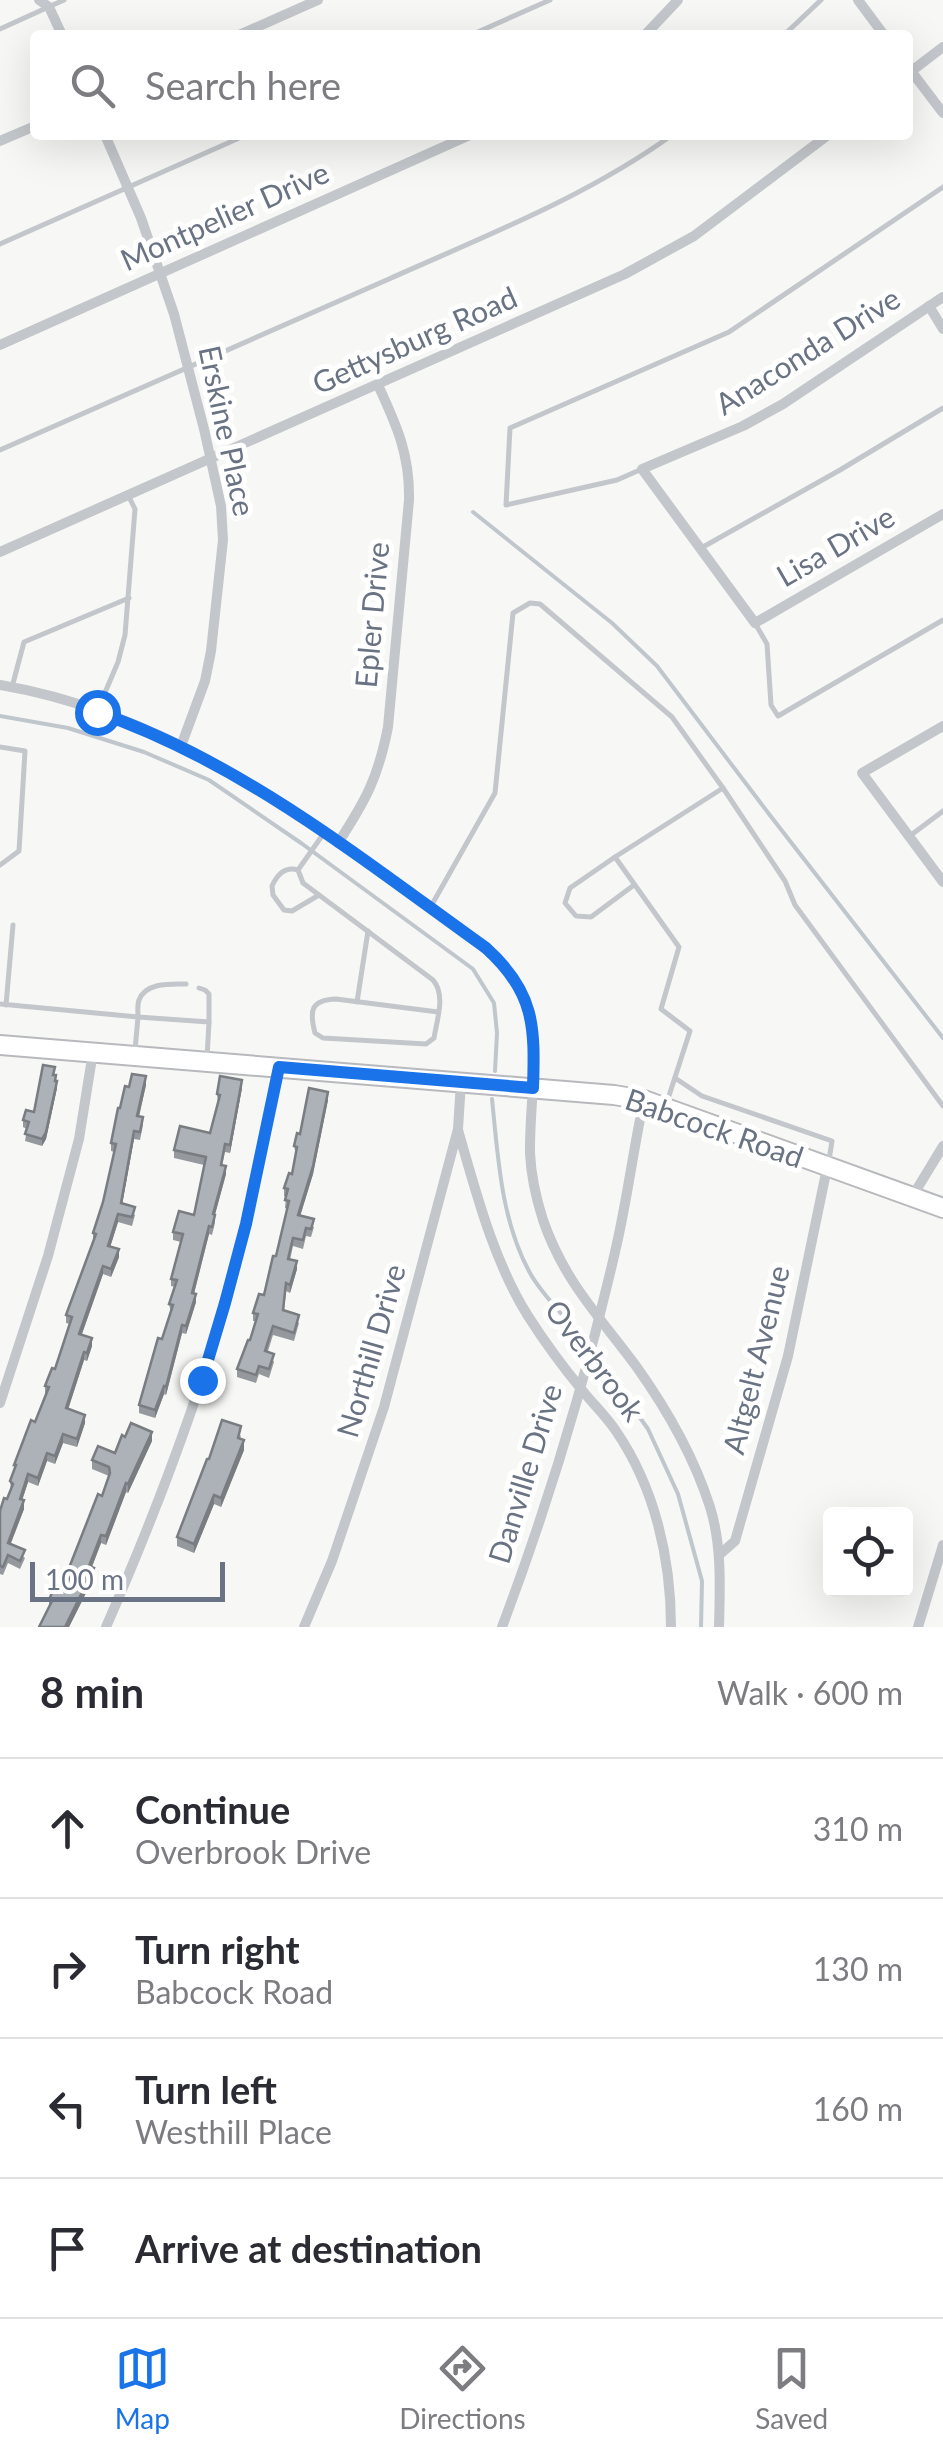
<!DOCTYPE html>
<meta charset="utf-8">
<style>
:root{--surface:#fff;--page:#f7f7f7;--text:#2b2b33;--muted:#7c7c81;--line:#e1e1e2;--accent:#1a73e8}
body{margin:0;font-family:Lato,sans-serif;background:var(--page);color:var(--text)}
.controls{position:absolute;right:30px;bottom:30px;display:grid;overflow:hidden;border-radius:10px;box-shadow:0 10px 40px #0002}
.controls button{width:90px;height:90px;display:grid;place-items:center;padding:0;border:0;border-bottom:2px solid var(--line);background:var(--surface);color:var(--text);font:50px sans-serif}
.scale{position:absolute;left:30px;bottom:25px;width:195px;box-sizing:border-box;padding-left:10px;border:5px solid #697383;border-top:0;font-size:28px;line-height:35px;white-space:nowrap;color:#697383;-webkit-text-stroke:8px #fff;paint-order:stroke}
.stop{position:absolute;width:30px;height:30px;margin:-22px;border:8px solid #1a73e8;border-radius:50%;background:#fff}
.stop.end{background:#1a73e8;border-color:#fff;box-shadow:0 2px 10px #0008}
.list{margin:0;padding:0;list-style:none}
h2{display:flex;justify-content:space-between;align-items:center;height:130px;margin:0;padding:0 40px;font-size:42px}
h2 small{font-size:32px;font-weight:400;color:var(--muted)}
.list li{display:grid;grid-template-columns:65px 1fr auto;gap:30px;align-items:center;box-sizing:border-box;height:140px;padding:0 40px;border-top:2px solid var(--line)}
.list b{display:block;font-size:38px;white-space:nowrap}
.list p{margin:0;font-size:32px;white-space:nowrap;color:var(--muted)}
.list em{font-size:32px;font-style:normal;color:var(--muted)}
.icon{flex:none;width:55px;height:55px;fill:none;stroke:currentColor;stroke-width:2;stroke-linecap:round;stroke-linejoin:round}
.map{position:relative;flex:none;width:943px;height:1627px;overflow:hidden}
.search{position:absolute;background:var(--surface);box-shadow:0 10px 40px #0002;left:30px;right:30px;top:30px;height:110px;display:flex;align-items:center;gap:25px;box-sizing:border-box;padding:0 35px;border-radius:10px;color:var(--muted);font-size:38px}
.sheet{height:690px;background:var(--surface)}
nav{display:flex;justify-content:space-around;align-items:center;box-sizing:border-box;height:140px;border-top:2px solid var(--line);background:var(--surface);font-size:28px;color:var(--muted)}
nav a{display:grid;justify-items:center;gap:5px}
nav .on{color:var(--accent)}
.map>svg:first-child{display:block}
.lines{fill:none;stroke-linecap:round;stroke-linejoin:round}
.stream{stroke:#bfc6cc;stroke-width:4}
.primary-casing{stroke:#b7b9bd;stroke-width:22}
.service{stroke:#c3c6ca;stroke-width:5}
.minor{stroke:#c3c6ca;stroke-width:10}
.primary{stroke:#fff;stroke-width:18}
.wall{fill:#95999e}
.shaded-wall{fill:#797d81}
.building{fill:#adb2b8;stroke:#797d81;stroke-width:2.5}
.route{stroke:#1a73e8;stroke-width:12}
.labels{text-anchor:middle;stroke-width:10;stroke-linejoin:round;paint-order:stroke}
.street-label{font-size:30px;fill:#697383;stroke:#fff}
</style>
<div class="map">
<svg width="943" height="1627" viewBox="0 0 943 1627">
<rect width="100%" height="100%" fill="#f7f7f5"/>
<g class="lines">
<!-- stream -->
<g class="stream">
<polyline points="473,512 612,623 657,666 769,814 943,1038"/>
<polyline points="0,716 68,728 144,752 209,780 301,843 473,969 494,1003 497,1033 495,1071"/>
<path d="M492,1099C498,1157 501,1221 530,1273C542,1295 563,1314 579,1334"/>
<polyline points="597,1357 648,1429 678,1494 702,1581 701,1627"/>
</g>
<!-- primary casing -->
<g class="primary-casing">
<polyline id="primary" points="0,1045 614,1095 644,1100 943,1208"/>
</g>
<!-- service -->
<g class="service">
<polyline points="0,29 64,0"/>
<polyline points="471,35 550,0"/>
<polyline points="784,35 821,0"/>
<polyline points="0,244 246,135"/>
<path d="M0,450C129,393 259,336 389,279C485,236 586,197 672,135"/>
<polyline points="642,469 617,480 506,505 510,428 729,332 943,187"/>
<polyline points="703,547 840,470 943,408"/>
<polyline points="756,625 767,644 771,705 778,716 943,620"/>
<polyline points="12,687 24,642 129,598"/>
<polyline points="98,709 118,662 125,635 135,509 129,497"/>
<polyline points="0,747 25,751 19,851 0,865"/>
<path d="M324,833L298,870L303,883L433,980C446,995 437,1019 434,1038L426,1044L323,1038L315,1033C309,1010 311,1000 336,999L438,1012"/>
<polyline points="911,835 943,811"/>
<polyline points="615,857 570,888 565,903 576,916 591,917 634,885"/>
<path d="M298,870C285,866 277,875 272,886L273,895L284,910L292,911L319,895"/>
<polyline points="430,908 495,793 513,613 530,603 540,604 672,717 723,788 785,881 795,905 943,1106"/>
<path d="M186,984C171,984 146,982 139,1000C137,1005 138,1011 138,1017L209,1022L207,1058"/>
<polyline points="199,988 205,990 209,994 209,1022"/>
<polyline points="357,1002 368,931"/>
<polyline points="0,1004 138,1017 135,1050"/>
<polyline points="6,1005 13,925"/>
<polyline points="675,1078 702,1096 832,1141 829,1160"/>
<polyline points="666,1105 690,1031 661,1009 679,947 615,857 723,788"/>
</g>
<!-- minor -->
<g class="minor">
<polyline points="39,0 49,7 62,35"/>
<polyline points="858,0 884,35"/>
<polyline points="239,35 318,0"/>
<polyline points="645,35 678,0"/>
<polyline points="908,67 943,113"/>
<polyline points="909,73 943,47"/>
<polyline points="105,135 141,218 174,314 204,429 221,506 223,540 211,651 205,681 181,746"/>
<polyline points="0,141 35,126"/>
<polyline points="943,297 783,404 743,426 642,469 755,623 943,514"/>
<polyline points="929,306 943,329"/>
<polyline points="0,345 470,135"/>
<polyline points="0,552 625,274 694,236 828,135"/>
<path d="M0,685C186,716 338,841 486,948C555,1009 529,1073 530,1153C531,1176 536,1198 543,1220C564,1281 599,1316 636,1366C666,1408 694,1457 710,1507C722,1545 720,1588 719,1627"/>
<polyline points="943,726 862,773 943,882"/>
<path d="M338,843C366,800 378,778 388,727L409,500C410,455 397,426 378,385"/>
<path d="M458,1130C476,1192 493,1260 528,1316C544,1341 563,1367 582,1390C593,1404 606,1416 616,1431C655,1488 671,1559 671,1627"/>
<polyline points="912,1197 943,1146"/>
<polyline points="0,1403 48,1256 79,1139 93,1052"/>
<polyline points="719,1555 735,1541 788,1356 827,1168"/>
<path d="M106,1627C152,1522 193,1415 225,1305C247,1227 262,1146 279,1067"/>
<polyline points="304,1627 332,1561 384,1407 458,1129 461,1082"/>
<path d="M502,1627C548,1505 586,1379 615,1252C627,1202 633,1150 644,1100"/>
<polyline points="918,1627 943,1545"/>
</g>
<!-- primary -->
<use href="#primary" class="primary"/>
</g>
<!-- wall -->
<g class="wall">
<polygon points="55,1075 57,1088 46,1139 42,1146 25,1141 27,1129 23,1127 23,1120 34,1112"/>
<polygon points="146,1085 139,1117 143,1125 140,1140 134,1139 122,1204 135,1215 132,1226 118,1222 110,1247 119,1257 111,1277 103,1274 82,1334 92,1346 87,1361 84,1360 68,1409 85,1423 77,1447 63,1443 55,1464 47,1461 38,1486 28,1482 22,1500 24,1509 10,1544 25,1558 20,1569 8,1563 3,1575 0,1574 0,1511 11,1490 10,1481 14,1470 14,1465 35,1422 45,1394 45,1386 55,1369 70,1324 66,1323 66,1315 93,1241 93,1233 103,1202 114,1152 111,1151 111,1143 120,1108"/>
<polygon points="242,1088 230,1153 225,1152 222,1166 226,1174 215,1214 215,1223 212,1235 209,1234 194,1294 196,1302 186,1334 182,1333 166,1395 164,1394 155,1418 139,1413 139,1405 171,1313 169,1304 175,1287 171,1286 171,1279 181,1242 173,1240 173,1232 194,1215 204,1165 174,1158 174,1150 210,1133 218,1103 217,1094"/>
<polygon points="328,1100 313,1174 300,1216 314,1227 311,1237 306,1236 303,1249 293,1246 290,1260 297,1269 290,1293 286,1291 284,1311 299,1323 294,1341 273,1335 268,1351 274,1362 269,1378 259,1374 256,1383 237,1377 237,1369 250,1340 255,1321 253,1321 253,1313 264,1295 276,1256 287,1209 285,1208 286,1197 284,1196 284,1188 292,1174 296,1155 294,1146 300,1134"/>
<polygon points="241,1435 240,1439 244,1450 221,1507 214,1504 194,1553 177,1546 177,1537 209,1459"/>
<polygon points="152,1441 128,1493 126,1492 106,1545 101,1543 92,1567 94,1577 69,1627 39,1627 49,1607 49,1600 64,1589 69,1577 69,1568 102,1496 109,1476 92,1469 92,1460"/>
</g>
<!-- shaded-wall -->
<g class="shaded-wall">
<polygon points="146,1076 146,1085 137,1124 137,1116"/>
<polygon points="242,1080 242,1088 230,1153 230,1145"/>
<polygon points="57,1081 57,1088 46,1139 42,1146 42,1139"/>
<polygon points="328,1092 328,1100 313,1174 298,1223 298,1215"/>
<polygon points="134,1131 134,1139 121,1211 121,1203"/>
<polygon points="226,1166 226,1174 213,1222 213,1214"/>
<polygon points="118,1214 118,1222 108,1254 108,1246"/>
<polygon points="209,1226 209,1234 192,1301 192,1293"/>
<polygon points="119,1249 119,1257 111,1277 111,1269"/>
<polygon points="297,1261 297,1269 290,1293 290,1285"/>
<polygon points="103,1266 103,1274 79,1342 79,1334"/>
<polygon points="196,1294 196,1302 186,1334 186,1326"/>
<polygon points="182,1325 182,1333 166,1395 166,1387"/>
<polygon points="92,1338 92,1346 87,1361 87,1353"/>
<polygon points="84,1352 84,1360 66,1416 66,1408"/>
<polygon points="164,1386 164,1394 155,1418 155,1410"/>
<polygon points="85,1415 85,1423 77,1447 77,1439"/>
<polygon points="152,1432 152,1441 128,1493 128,1484"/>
<polygon points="63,1434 63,1443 55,1464 55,1456"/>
<polygon points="244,1440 244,1450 221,1507 221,1498"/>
<polygon points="47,1453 47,1461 38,1486 38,1478"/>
<polygon points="28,1474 28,1482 20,1507 20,1499"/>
<polygon points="126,1483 126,1492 106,1545 106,1536"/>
<polygon points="214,1495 214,1504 194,1553 194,1544"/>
<polygon points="24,1500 24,1509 8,1551 8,1543"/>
<polygon points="101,1535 101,1543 89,1574 89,1566"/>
<polygon points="94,1568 94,1577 69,1627 65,1627"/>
</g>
<!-- building -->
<g class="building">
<polygon points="43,1065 55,1067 53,1075 56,1075 55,1081 57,1081 46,1132 42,1139 25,1134 29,1122 23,1120 26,1110 34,1112"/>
<polygon points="132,1074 146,1076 137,1116 143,1117 140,1132 134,1131 121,1203 135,1207 132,1217 118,1214 108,1246 119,1249 111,1269 103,1266 79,1334 92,1338 87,1353 84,1352 66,1408 85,1415 77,1439 63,1434 55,1456 47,1453 38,1478 28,1474 20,1499 24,1500 8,1543 25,1550 20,1561 8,1555 3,1567 0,1566 0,1511 4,1498 7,1499 13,1484 10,1481 16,1465 14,1465 31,1420 35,1422 49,1387 45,1386 52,1368 55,1369 72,1317 66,1315 96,1234 93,1233 103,1202 116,1144 111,1143 118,1108 120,1108 125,1086 129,1087"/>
<polygon points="220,1076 242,1080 230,1145 225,1144 221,1165 226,1166 213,1214 215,1215 212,1227 209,1226 192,1293 196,1294 186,1326 182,1325 166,1387 164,1386 155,1410 139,1405 158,1338 162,1339 173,1305 169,1304 177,1280 171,1279 183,1234 173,1232 179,1211 194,1215 206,1157 174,1150 180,1126 210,1133 220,1095 217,1094"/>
<polygon points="309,1088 328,1092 313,1166 298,1215 314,1219 311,1229 306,1228 303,1240 293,1238 288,1259 297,1261 290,1285 286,1283 283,1310 299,1315 294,1333 273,1326 265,1351 274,1354 269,1369 259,1366 256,1375 237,1369 248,1340 250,1340 258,1314 253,1313 259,1294 264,1295 273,1256 276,1256 289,1201 285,1200 288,1189 284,1188 289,1173 292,1174 297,1147 294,1146 297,1133 300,1134"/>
<polygon points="222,1420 241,1426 238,1438 244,1440 221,1498 214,1495 194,1544 177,1537 207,1459 209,1459"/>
<polygon points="131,1423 152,1432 128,1484 126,1483 106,1536 101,1535 89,1566 94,1568 65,1627 39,1627 52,1601 49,1600 55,1585 64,1589 73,1570 69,1568 98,1494 102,1496 110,1473 109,1467 92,1460 98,1446 115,1453 122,1435 125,1437"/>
</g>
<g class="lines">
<!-- route -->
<path class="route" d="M97,712C242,762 363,860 486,948C535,992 535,1027 533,1088L279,1067L246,1224L225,1303L202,1380"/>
</g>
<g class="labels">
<!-- street labels -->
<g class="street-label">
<text transform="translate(225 217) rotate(-24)" y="10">Montpelier Drive</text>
<text transform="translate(415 341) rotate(-24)" y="10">Gettysburg Road</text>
<text transform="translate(808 352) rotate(-32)" y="10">Anaconda Drive</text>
<text transform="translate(226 431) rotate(78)" y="10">Erskine Place</text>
<text transform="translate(836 547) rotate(-30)" y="10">Lisa Drive</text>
<text transform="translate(373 615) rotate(-85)" y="10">Epler Drive</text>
<text transform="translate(714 1129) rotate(19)" y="10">Babcock Road</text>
<text transform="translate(372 1351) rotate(-74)" y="10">Northill Drive</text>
<text transform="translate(757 1360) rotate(-76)" y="10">Altgelt Avenue</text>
<text transform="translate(594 1361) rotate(53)" y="10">Overbrook</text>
<text transform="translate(526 1474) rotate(-73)" y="10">Danville Drive</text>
</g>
</g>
</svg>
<div class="controls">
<button><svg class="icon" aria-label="locate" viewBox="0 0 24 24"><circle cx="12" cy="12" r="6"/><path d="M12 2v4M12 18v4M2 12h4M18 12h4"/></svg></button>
</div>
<div class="scale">100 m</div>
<div class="stop" style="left:97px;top:712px"></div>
<div class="stop end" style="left:202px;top:1380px"></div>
<div class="search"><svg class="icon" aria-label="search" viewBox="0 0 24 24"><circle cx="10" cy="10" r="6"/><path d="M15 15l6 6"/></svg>Search here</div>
</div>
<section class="sheet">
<h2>8 min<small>Walk · 600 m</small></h2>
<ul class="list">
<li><svg class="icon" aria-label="ahead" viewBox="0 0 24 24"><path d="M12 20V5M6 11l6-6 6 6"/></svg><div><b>Continue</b><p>Overbrook Drive</p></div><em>310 m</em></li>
<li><svg class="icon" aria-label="right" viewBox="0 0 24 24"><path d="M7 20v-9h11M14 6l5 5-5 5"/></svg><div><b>Turn right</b><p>Babcock Road</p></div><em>130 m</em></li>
<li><svg class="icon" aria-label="left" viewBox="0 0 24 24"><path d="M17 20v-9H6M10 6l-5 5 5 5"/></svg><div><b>Turn left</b><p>Westhill Place</p></div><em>160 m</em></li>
<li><svg class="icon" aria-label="arrive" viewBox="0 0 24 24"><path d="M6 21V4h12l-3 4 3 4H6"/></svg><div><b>Arrive at destination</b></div></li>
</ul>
</section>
<nav>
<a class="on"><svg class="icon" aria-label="map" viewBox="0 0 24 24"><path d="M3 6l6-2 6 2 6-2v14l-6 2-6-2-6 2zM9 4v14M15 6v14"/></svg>Map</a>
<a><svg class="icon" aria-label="directions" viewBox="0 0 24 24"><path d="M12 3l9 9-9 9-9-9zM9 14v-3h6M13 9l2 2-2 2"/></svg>Directions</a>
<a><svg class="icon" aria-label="saved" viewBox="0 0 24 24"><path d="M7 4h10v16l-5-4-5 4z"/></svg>Saved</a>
</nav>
